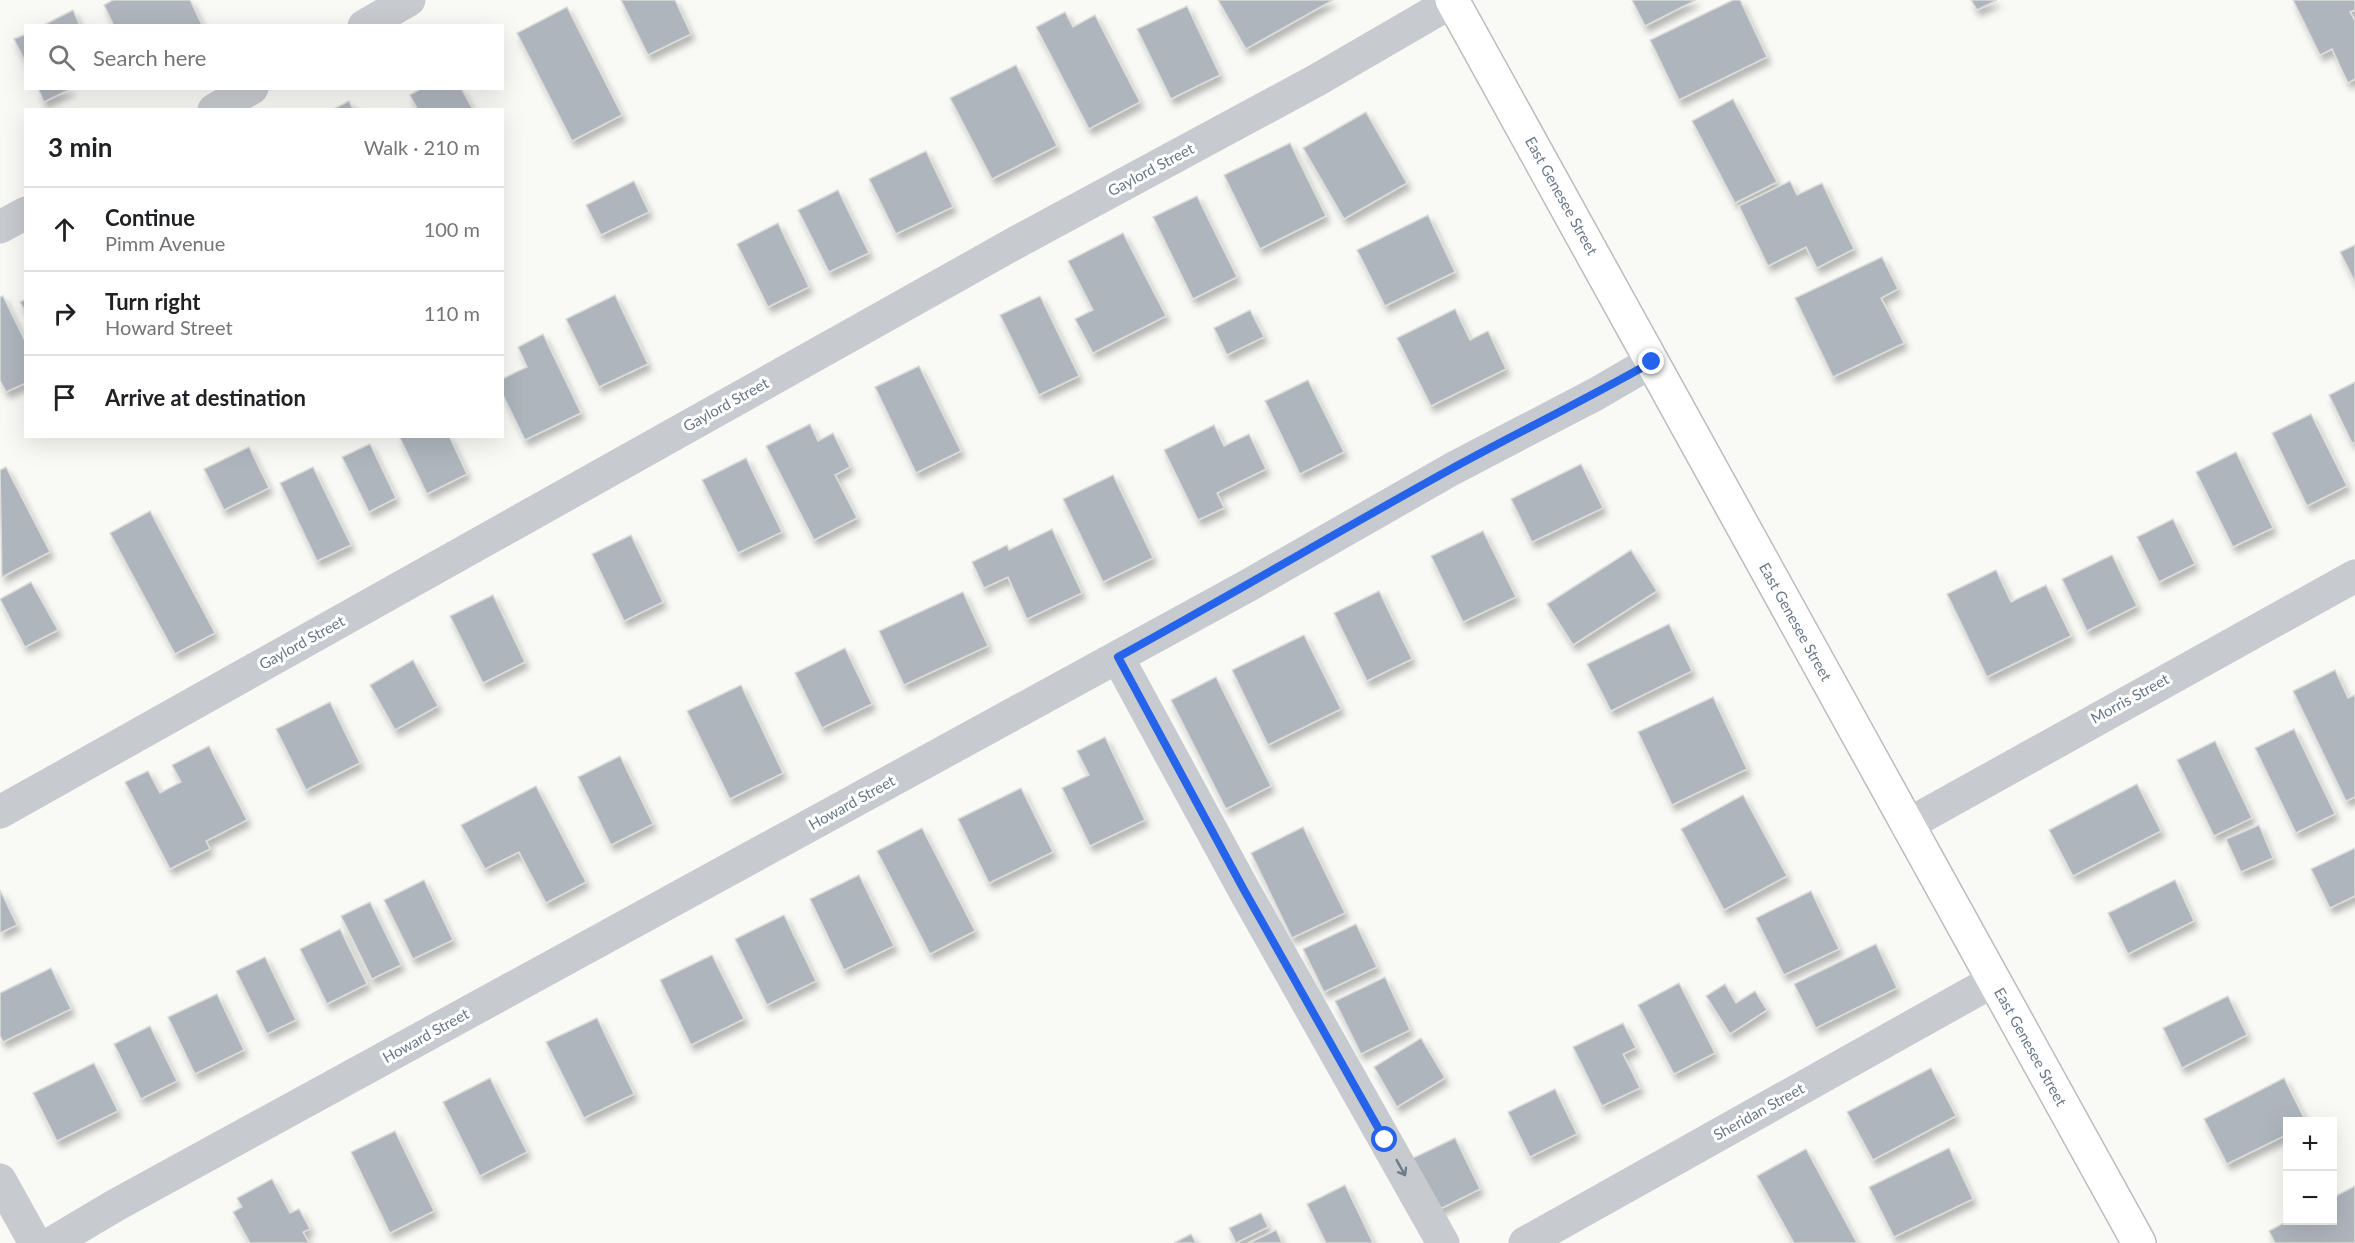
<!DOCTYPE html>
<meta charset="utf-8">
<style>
:root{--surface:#fff;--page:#f2f2f2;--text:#202124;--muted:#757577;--line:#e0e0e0}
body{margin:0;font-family:Lato,sans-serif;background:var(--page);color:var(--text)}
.controls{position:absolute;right:18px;bottom:18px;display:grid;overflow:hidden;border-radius:0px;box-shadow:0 6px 24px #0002}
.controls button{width:54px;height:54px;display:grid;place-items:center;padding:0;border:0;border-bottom:2px solid var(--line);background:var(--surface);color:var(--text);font:30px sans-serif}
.stop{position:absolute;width:18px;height:18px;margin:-14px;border:4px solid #2563eb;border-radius:50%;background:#fff}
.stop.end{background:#2563eb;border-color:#fff;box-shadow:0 2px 6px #0008}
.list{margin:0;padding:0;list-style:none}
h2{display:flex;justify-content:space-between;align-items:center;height:78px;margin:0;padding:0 24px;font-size:26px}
h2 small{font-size:20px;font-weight:400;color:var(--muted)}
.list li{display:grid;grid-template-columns:39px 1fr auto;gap:18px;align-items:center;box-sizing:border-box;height:84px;padding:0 24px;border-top:2px solid var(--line)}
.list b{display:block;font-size:22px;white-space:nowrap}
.list p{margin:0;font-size:20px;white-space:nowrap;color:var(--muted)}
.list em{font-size:20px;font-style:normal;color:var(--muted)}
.icon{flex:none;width:33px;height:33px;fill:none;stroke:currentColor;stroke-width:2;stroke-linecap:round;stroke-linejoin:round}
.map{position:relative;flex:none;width:2355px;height:1243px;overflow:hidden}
.search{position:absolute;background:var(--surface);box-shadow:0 6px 24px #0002;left:24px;top:24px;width:480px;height:66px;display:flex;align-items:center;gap:15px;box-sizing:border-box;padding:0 21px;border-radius:0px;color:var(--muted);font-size:22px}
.panel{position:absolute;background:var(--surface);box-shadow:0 6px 24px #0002;left:24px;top:108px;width:480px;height:330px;border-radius:0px}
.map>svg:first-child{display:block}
.building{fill:#aeb5bc;stroke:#dbdbd9;stroke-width:1.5;filter:url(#shadow)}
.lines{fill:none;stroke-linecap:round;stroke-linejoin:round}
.highway-casing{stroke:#babdc0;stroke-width:36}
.minor{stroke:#c7cace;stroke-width:33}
.highway{stroke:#fff;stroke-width:33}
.oneway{stroke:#6d7b8c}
.route{stroke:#2563eb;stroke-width:8}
.labels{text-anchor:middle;stroke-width:6;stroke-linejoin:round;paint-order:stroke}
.street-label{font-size:15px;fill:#687788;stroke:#fff}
</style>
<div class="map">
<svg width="2355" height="1243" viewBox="0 0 2355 1243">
<defs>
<filter id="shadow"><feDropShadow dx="3.5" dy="6" stdDeviation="3" flood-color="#0004"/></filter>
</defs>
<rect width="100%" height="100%" fill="#f9f9f6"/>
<!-- building -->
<g class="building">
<polygon points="113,0 190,0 202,25 114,26 104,5"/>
<polygon points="621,0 675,0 691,34 648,55"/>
<polygon points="1218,0 1333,0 1246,49"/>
<polygon points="1632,0 1696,0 1645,26"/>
<polygon points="1733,0 1740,0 1767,57 1679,100 1650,40"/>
<polygon points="1971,0 1997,0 1977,10"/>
<polygon points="2293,0 2355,0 2355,10 2350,12 2355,21 2355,79 2348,83 2332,49 2320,55"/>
<polygon points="1187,6 1220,75 1171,99 1137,29"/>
<polygon points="567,7 622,115 572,141 517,33"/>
<polygon points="73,10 80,26 42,26"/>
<polygon points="1065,12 1073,27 1095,15 1140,102 1089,129 1036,27"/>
<polygon points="26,34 26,63 14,39"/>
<polygon points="1016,65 1057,146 992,179 950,98"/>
<polygon points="38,88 72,88 44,102"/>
<polygon points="422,88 461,88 473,110 418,110 410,95"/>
<polygon points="1733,99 1777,182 1735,203 1692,121"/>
<polygon points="349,101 353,110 332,110"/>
<polygon points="1366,112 1407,183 1344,219 1303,148"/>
<polygon points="1290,143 1326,216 1260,249 1224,175"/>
<polygon points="926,151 953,207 896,234 869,179"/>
<polygon points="634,181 649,212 601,235 586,205"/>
<polygon points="1790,181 1797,195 1822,183 1854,249 1817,268 1806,247 1768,266 1739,206"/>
<polygon points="838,190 869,253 829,272 798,210"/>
<polygon points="1197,196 1237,277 1193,299 1153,217"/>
<polygon points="1428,215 1455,272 1385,306 1357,250"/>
<polygon points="778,223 809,287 768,307 737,244"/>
<polygon points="1123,233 1166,316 1093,353 1075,319 1093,310 1068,261"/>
<polygon points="2355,245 2355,282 2340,252"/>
<polygon points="1882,257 1898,289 1881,298 1904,343 1833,377 1795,298"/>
<polygon points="615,295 648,364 599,387 566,319"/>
<polygon points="3,296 26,343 26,383 6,392 0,380 0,297"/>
<polygon points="1040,296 1079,376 1039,395 1000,315"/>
<polygon points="26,299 26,313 20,302"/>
<polygon points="1455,309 1470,340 1488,331 1506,369 1431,406 1397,338"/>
<polygon points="1250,310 1264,337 1227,355 1214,328"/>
<polygon points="543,334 581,413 525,440 502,393 502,379 527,367 518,347"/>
<polygon points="919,366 961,451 916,473 875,387"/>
<polygon points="1308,380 1344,452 1300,474 1265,401"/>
<polygon points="2355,382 2355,442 2352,443 2329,395"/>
<polygon points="2311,414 2347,486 2307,506 2272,433"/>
<polygon points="810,424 818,441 833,433 850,467 835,475 857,518 814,540 766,446"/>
<polygon points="1214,425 1224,446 1249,434 1266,469 1217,493 1224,508 1198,520 1164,450"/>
<polygon points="399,436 449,436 467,474 427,494"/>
<polygon points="370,444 396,498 369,512 342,457"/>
<polygon points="249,447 269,488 224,510 204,469"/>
<polygon points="2236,452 2273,528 2233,547 2196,472"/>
<polygon points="746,458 782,532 738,553 702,480"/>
<polygon points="1581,464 1603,508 1532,542 1511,499"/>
<polygon points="6,467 50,552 2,577 0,470"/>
<polygon points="313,467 351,545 317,561 280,483"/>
<polygon points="1113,475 1153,558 1103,582 1063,499"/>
<polygon points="150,511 215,633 175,654 110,533"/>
<polygon points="2173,519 2195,564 2159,582 2137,537"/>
<polygon points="1052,529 1082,593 1027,619 1008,577 984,588 972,562 1007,545 1009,550"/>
<polygon points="1483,531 1516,597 1463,622 1431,556"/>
<polygon points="631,535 663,602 624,621 592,554"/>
<polygon points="1631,550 1657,591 1573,645 1547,604"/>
<polygon points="2112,555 2137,606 2087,631 2062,579"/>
<polygon points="1996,570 2011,602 2046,585 2071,636 1987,677 1947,594"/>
<polygon points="31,582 58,630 25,647 0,599"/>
<polygon points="1379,591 1412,659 1367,681 1334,613"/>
<polygon points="963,592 988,646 904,685 879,631"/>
<polygon points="493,595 525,662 483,683 450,616"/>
<polygon points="1669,624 1692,671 1611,711 1587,664"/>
<polygon points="1304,635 1341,709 1268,745 1232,670"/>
<polygon points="845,648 872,704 822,728 795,673"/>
<polygon points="413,660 438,706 395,730 370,685"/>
<polygon points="2335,670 2348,698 2355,695 2355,797 2346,801 2293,691"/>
<polygon points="1216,677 1271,786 1226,809 1171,700"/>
<polygon points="741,685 783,773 730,799 687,711"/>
<polygon points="1713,697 1747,769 1672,805 1638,732"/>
<polygon points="330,702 360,763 306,790 276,729"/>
<polygon points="2294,729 2335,814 2296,833 2255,748"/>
<polygon points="1105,737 1145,820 1090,846 1062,788 1089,775 1077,751"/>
<polygon points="2215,741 2252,818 2214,836 2177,760"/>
<polygon points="209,746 247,820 206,841 210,849 170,869 125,782 148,771 160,793 181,782 172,765"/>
<polygon points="620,756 653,824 611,845 578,777"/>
<polygon points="2137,784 2161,831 2073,876 2049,830"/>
<polygon points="536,786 586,882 546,903 519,852 485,869 461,825"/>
<polygon points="1021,788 1053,852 989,883 958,819"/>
<polygon points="1743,795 1787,876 1724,910 1681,829"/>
<polygon points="2259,825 2273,858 2241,872 2226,839"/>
<polygon points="1303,827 1345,913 1292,938 1251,853"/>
<polygon points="922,828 975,931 930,954 877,851"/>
<polygon points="2355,848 2355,896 2330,908 2311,869"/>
<polygon points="859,875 894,946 844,970 810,899"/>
<polygon points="424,880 453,940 413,959 384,900"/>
<polygon points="2175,880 2194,921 2128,954 2108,913"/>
<polygon points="0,890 17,925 0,933"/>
<polygon points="1811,891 1839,949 1784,975 1756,918"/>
<polygon points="370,902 401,965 372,979 341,916"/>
<polygon points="784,915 816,981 767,1005 735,939"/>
<polygon points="1356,924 1377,967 1324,992 1303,949"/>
<polygon points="340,929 367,984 327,1004 300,949"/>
<polygon points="1876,944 1897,988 1816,1028 1794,984"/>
<polygon points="712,955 744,1019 691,1045 660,980"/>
<polygon points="265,957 296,1020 267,1034 236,971"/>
<polygon points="51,968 71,1009 3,1042 0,1035 0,993"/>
<polygon points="1385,977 1410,1030 1361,1054 1335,1001"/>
<polygon points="1679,983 1715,1053 1674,1074 1638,1005"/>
<polygon points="1725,984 1736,1003 1755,991 1767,1010 1730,1034 1706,996"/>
<polygon points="217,994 244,1050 195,1074 168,1017"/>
<polygon points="2228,996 2247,1035 2182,1068 2163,1028"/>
<polygon points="597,1018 634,1094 584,1118 546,1042"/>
<polygon points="1623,1023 1636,1048 1623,1054 1640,1088 1602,1106 1573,1047"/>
<polygon points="150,1026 177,1081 141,1099 114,1044"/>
<polygon points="1421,1038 1445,1078 1397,1107 1374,1067"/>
<polygon points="94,1063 118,1111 57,1141 33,1093"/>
<polygon points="1931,1068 1956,1116 1873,1160 1847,1112"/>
<polygon points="490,1078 527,1152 480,1176 443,1102"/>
<polygon points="2284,1078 2306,1122 2288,1122 2288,1134 2227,1164 2204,1119"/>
<polygon points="1555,1089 1577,1134 1530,1157 1508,1112"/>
<polygon points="395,1131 434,1211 390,1233 351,1152"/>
<polygon points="1455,1138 1480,1189 1436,1211 1411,1159"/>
<polygon points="1949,1148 1973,1199 1894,1237 1869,1187"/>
<polygon points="1806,1149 1857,1243 1794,1243 1757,1176"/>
<polygon points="272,1179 290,1213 299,1209 310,1229 303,1232 309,1243 250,1243 233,1212 242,1207 237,1198"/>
<polygon points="1345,1185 1373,1243 1326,1243 1307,1204"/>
<polygon points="2355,1186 2355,1243 2275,1243 2269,1231 2289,1220 2332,1220 2332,1198"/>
<polygon points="1261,1213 1268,1227 1236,1243 1229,1228"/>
<polygon points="1276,1230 1282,1243 1249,1243"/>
<polygon points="1191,1234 1196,1243 1174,1243"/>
</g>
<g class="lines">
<!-- highway casing -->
<g class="highway-casing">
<polyline id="highway" points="1452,0 2139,1243"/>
</g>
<!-- minor -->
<g class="minor">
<polyline points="364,26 409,0"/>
<polyline points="214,110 252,88"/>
<polyline points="0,227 26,213"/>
<polyline points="1118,658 1244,890 1443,1243"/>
<polyline points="0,812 1017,242 1317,80 1453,1"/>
<polyline points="1907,825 2355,576"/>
<polyline points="0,1180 35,1243"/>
<polyline points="52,1243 116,1205 1249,585 1452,469 1596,394 1651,362"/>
<polyline points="1525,1243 1993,981"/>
</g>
<!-- highway -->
<use href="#highway" class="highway"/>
</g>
<!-- one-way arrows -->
<defs><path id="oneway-shaft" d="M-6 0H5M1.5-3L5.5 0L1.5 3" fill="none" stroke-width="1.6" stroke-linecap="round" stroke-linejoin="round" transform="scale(1.5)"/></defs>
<use class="oneway" href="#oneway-shaft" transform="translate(1401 1168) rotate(61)"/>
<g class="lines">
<!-- route -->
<path class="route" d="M1385,1140L1244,890L1118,657C1229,596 1339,531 1451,469C1517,433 1585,400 1652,362"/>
</g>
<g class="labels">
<!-- street labels -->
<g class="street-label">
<text transform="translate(1151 170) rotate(-28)" y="5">Gaylord Street</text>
<text transform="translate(1561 196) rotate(61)" y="5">East Genesee Street</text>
<text transform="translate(726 405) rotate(-29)" y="5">Gaylord Street</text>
<text transform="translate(1795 622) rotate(61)" y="5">East Genesee Street</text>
<text transform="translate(302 643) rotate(-29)" y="5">Gaylord Street</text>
<text transform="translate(2130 699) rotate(-29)" y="5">Morris Street</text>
<text transform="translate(852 803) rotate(-29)" y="5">Howard Street</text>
<text transform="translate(426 1036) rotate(-29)" y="5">Howard Street</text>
<text transform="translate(2030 1047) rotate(61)" y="5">East Genesee Street</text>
<text transform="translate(1759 1112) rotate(-29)" y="5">Sheridan Street</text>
</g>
</g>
</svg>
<div class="controls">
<button>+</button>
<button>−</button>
</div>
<div class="stop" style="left:1385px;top:1140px"></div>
<div class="stop end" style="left:1652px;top:362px"></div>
<div class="search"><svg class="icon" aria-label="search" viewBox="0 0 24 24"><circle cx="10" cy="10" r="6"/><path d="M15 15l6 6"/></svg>Search here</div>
<section class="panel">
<h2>3 min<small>Walk · 210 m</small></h2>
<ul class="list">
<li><svg class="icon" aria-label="ahead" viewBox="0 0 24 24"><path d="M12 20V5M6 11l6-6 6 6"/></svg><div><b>Continue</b><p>Pimm Avenue</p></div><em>100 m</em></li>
<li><svg class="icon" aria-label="right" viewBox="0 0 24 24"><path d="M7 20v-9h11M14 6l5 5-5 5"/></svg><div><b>Turn right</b><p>Howard Street</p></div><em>110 m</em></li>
<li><svg class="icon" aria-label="arrive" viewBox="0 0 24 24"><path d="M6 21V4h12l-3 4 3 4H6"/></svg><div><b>Arrive at destination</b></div></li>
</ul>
</section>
</div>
